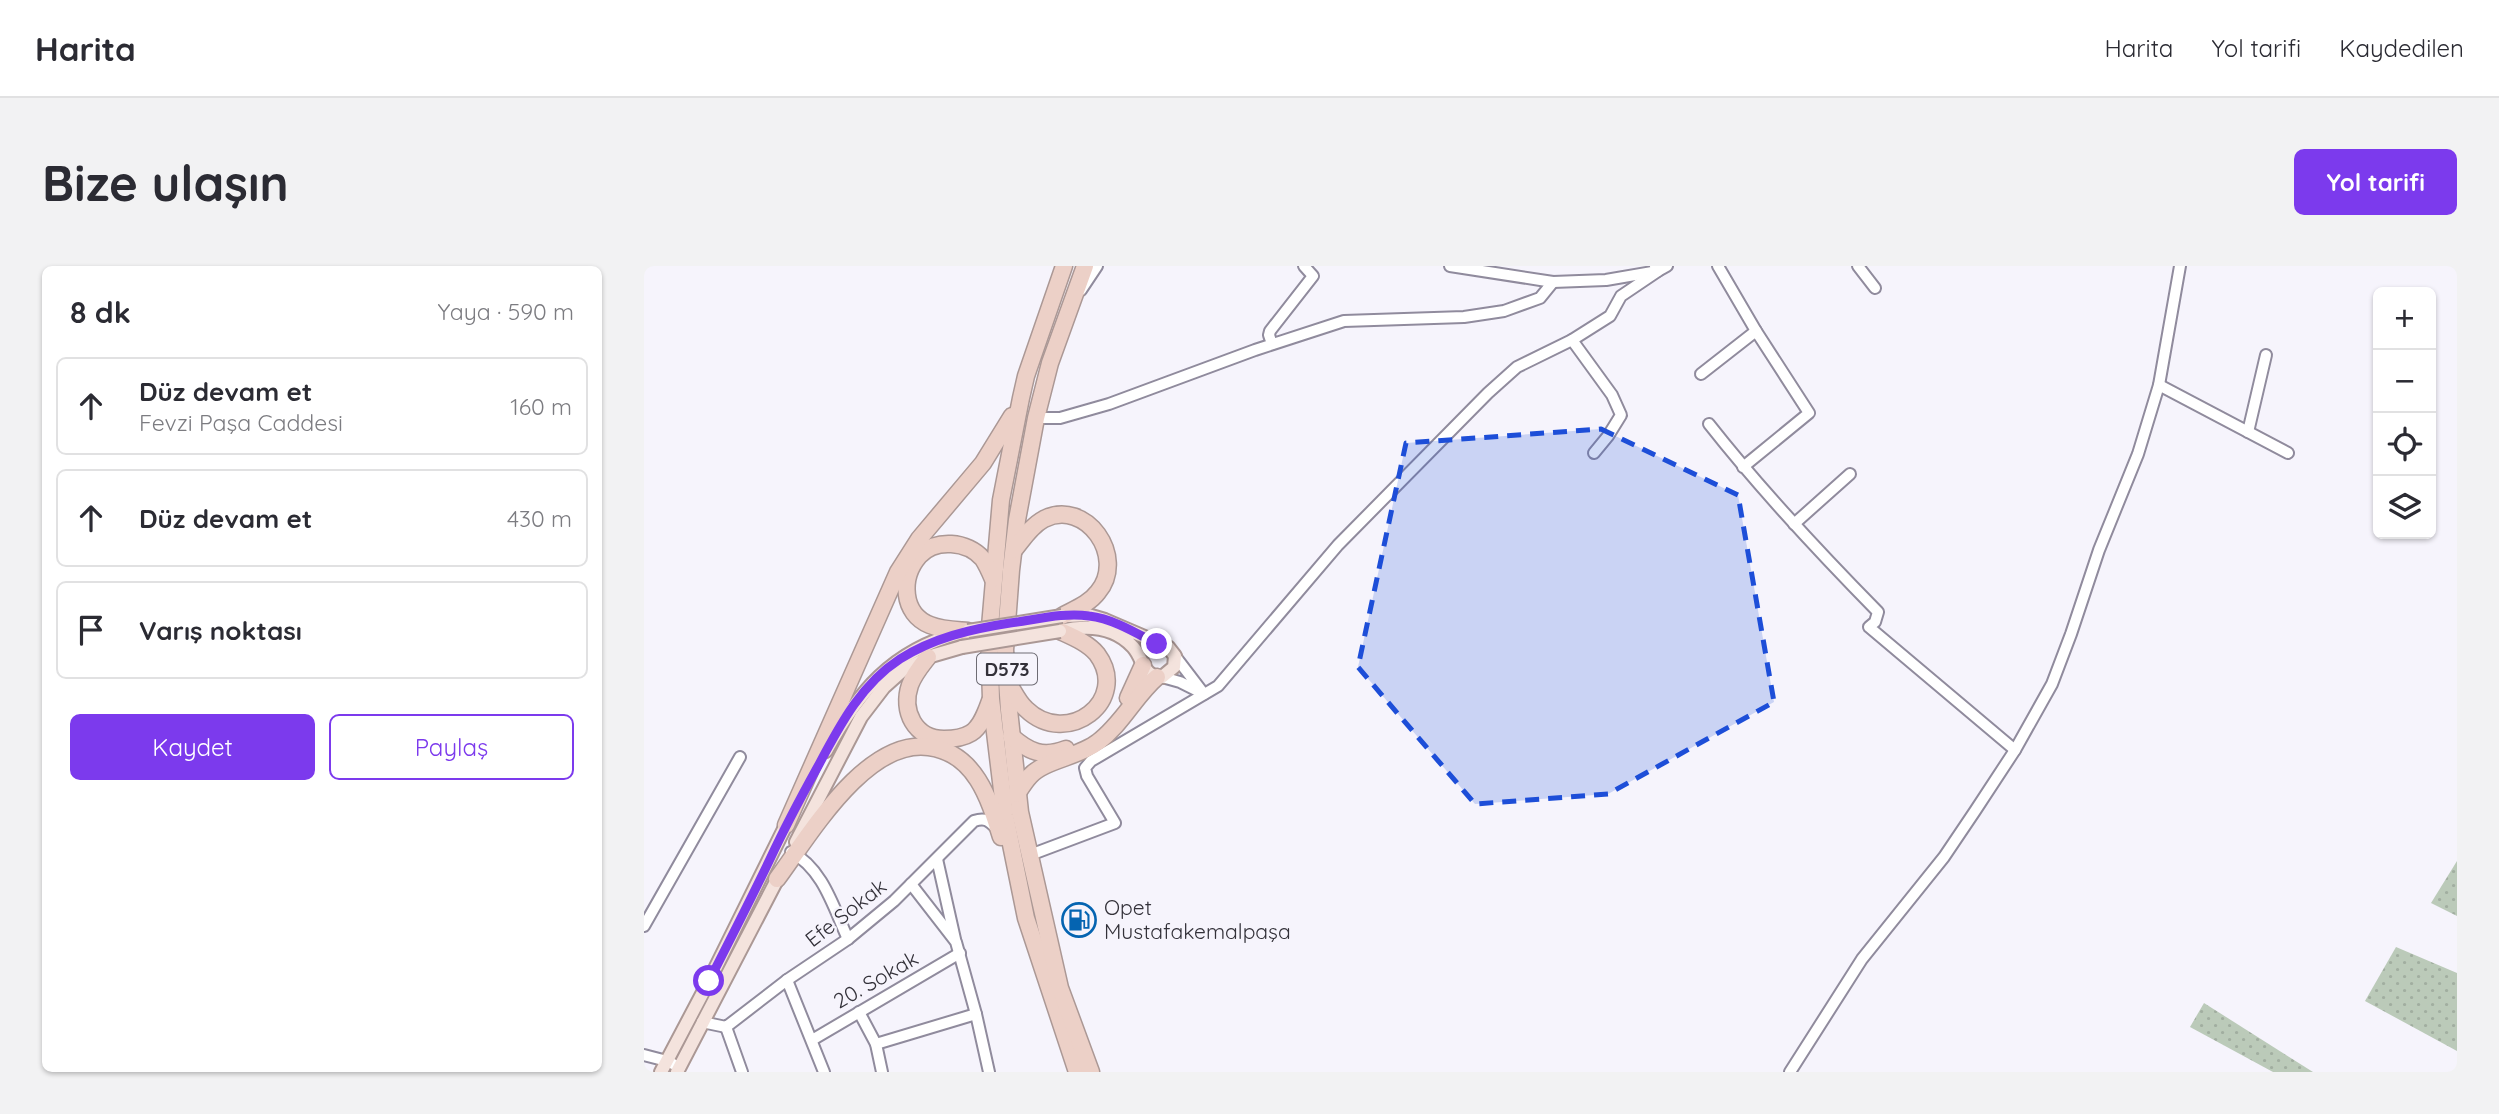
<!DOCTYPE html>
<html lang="tr">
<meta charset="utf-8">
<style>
:root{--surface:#fff;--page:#f2f2f3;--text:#2b2b33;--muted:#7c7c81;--line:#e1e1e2;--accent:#7c3aed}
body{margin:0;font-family:Quicksand,sans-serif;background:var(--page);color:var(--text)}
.controls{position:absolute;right:21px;top:21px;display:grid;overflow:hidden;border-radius:10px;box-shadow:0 2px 5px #0004}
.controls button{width:63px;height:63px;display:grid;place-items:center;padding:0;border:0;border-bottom:2px solid var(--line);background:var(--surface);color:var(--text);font:35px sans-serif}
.stop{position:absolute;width:21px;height:21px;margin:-16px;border:5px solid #7c3aed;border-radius:50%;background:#fff}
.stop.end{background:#7c3aed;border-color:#fff;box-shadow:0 2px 7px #0008}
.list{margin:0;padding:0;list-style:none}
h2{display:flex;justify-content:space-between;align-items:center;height:91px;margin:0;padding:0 28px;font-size:30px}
h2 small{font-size:23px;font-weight:400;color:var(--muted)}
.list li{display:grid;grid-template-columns:46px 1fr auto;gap:21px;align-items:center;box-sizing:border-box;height:98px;margin:0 14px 14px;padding:0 14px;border:2px solid var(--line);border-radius:10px}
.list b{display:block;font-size:26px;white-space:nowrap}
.list p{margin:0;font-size:23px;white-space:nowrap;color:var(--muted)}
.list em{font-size:23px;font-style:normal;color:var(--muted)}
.actions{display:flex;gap:14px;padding:21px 28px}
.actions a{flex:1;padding:16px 0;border:2px solid var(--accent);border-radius:10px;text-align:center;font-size:24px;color:var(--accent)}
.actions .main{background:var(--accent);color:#fff}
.icon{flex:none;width:38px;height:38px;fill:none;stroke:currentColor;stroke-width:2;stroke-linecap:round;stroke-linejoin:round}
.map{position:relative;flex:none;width:1813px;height:806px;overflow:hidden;border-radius:10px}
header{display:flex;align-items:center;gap:42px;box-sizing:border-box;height:98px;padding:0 35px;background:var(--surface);border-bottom:2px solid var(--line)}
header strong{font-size:33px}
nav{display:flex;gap:38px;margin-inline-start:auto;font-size:24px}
.intro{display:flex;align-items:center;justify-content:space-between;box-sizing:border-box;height:168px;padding:0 42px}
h1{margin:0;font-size:49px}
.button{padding:18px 32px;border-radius:10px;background:var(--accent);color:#fff;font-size:24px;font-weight:700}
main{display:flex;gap:42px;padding:0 42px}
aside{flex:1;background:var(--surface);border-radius:10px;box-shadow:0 2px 5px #0004}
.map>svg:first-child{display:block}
.grass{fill:url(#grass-dots)}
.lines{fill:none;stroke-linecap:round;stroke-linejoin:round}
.minor-casing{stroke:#908b9d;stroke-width:14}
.major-casing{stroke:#ab9895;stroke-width:16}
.highway-casing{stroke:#ab9895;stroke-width:19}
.minor{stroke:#fff;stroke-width:10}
.major{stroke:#f4e3dd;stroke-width:12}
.highway{stroke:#ecd0c7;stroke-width:16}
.major-bridge-casing{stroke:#ab9895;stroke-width:16;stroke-linecap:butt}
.major-bridge{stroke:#f4e3dd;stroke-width:12}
.route{stroke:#7c3aed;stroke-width:9}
.marked{fill:#1d4ed8;fill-opacity:0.2;stroke:#1d4ed8;stroke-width:5;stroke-dasharray:14 9;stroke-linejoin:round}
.labels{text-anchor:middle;stroke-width:5;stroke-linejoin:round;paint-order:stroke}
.shield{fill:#f6f4fc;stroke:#6e6c74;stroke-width:2}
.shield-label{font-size:19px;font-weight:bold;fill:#333139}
.poi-label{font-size:21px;fill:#333139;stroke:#f6f4fc;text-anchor:start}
.street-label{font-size:21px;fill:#333139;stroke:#f6f4fc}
</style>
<header>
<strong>Harita</strong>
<nav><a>Harita</a><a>Yol tarifi</a><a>Kaydedilen</a></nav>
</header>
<div class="intro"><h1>Bize ulaşın</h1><a class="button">Yol tarifi</a></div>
<main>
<aside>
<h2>8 dk<small>Yaya · 590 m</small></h2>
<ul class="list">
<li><svg class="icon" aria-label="ahead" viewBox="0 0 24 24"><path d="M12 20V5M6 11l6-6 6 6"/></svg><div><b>Düz devam et</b><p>Fevzi Paşa Caddesi</p></div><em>160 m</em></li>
<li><svg class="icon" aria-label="ahead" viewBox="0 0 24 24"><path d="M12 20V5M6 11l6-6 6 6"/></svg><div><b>Düz devam et</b></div><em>430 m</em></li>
<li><svg class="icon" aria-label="arrive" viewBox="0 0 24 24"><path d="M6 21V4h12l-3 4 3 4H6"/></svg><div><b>Varış noktası</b></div></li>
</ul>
<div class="actions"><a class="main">Kaydet</a><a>Paylaş</a></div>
</aside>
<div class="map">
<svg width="1813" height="806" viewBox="0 0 1813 806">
<defs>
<pattern id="grass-dots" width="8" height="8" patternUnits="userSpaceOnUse" patternTransform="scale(1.75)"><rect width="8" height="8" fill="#bbcab9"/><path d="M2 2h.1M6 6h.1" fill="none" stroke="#a1aea0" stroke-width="1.8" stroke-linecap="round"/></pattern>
</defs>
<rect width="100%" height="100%" fill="#f6f4fc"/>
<!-- grass -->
<g class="grass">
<polygon points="1813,595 1813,650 1787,637"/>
<polygon points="1752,681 1813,707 1813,785 1721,735"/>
<polygon points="1560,737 1669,806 1629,806 1546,761"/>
</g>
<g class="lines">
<!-- minor casing -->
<g class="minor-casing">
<g id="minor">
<polyline points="806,0 909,16 962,14 1014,5 1023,0"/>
<polyline points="1074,0 1112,65 1165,147 1099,201"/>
<polyline points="1214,0 1231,22"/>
<polyline points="437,24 453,0"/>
<polyline points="928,74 968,129 977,149 964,170 950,187"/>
<polyline points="628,78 625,69 626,65 669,10 660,0"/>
<polyline points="1057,108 1112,65"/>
<polyline points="1515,119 1644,187"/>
<polyline points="392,152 416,152 465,138 611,84 700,55 820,51 860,45 896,32 909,16"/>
<path d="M1065,158C1117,224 1175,286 1234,346L1231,356L1225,361L1371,484"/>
<polyline points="1604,166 1622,89"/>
<polyline points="1150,258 1206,208"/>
<polyline points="518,411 536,416 560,428 531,390"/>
<path d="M147,586C179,602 190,643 204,673"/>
<polyline points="386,589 471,557 443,510 441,502 447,495 574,420 694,279 844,127 873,101 928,74 966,50 977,30 1014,5 1011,0"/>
<polyline points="293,593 311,673"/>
<polyline points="267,618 312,676 332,748 345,806"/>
<polyline points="0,660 96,491"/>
<polyline points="143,714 180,806"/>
<polyline points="215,746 232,778 238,806"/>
<path d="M58,756L82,761L143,714L204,673L250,635L330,555C342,551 345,555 353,563"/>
<polyline points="82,761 98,806"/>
<polyline points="168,774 316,687"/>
<polyline points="232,778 332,748"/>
<polyline points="0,789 23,795 35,801"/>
<polyline points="1146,806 1218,693 1300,591 1331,545 1371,484 1408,418 1427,368 1455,284 1494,188 1515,119 1536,0"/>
</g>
</g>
<!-- major casing -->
<g class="major-casing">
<g id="major">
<path d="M416,365C442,359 470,360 489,381C500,393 498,411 518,411L530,401L531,390L524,381L461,354L444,349L422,350"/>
<path d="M182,485C214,426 248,385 315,367"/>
<polyline points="152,576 217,451 240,421 259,404 287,390 318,381"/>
<polyline points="17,806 65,715 145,553"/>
<polyline points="33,806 136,608"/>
</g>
</g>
<!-- highway casing -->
<g class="highway-casing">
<g id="highway">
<polyline points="420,0 382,110 377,132 357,234 345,372 347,433 361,549 382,652 433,806"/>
<polyline points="441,0 406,97 392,152 373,254 367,304 361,384 365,444 376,546 416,722 447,806"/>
<path d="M370,284C379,273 387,260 400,253C442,232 483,291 454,326C445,338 431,343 418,350"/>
<path d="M324,365C312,364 298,364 286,359C258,348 256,312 275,290C291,272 324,275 339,293C343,299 346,306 349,313"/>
<path d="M284,391C277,400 270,408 266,419C257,445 271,473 300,473C309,473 319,472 327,467C337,461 342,446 346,435"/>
<path d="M363,415C369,424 374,436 382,443C423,483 487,434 453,388C444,377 429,371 416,365"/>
<polyline points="484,432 499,399"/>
<path d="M367,470C385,486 399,492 422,483"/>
<path d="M373,528C377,522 381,515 386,510C400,494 435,491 454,476C478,458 491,430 513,411"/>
<polyline points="142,559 254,306 275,273 339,197 368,150"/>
<path d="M133,613C165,570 222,472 285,481C331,487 345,532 357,571"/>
</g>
</g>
<!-- minor -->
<use href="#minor" class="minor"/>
<!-- major -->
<use href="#major" class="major"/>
<!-- highway -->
<use href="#highway" class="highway"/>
<!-- major-bridge casing -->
<g class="major-bridge-casing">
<g id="major-bridge">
<polyline points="324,365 418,350"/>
<polyline points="318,381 416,365"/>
</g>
</g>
<!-- major-bridge -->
<use href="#major-bridge" class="major-bridge"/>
</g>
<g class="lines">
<!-- route -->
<path class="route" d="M65,715C86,674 107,633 127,591C141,561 157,531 173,502C195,461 216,419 256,393C289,372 327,363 366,357C391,354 420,346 445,350C470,353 492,367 513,378"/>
</g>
<!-- marked area -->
<path class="marked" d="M957,163L1094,229L1130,436L964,528L831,538L714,401L762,177Z"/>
<!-- icons -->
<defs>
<g id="fuel-ring" transform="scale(1.75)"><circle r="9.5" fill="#f6f4fc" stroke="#0564b1" stroke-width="1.5"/><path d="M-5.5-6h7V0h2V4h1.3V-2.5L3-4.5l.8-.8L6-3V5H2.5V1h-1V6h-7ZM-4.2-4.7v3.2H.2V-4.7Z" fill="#0564b1"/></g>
</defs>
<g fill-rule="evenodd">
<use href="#fuel-ring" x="435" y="654"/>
</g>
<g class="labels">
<!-- shield labels -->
<rect class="shield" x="333" y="387.5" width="60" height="31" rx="5"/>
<g class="shield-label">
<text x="363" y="410">D573</text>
</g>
<!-- poi labels -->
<g class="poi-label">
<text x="460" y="649">Opet<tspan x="460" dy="24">Mustafakemalpaşa</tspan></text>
</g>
<!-- street labels -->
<g class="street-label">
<text transform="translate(202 647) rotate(-38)" y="7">Efe Sokak</text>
<text transform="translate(232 714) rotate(-30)" y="7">20. Sokak</text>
</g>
</g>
</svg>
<div class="controls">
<button>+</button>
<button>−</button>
<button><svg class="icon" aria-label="locate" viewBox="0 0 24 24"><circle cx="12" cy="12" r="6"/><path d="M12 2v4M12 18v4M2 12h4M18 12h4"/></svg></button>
<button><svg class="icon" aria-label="layers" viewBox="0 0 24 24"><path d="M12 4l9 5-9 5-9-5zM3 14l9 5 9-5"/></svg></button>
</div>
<div class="stop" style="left:65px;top:715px"></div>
<div class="stop end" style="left:513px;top:378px"></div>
</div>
</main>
